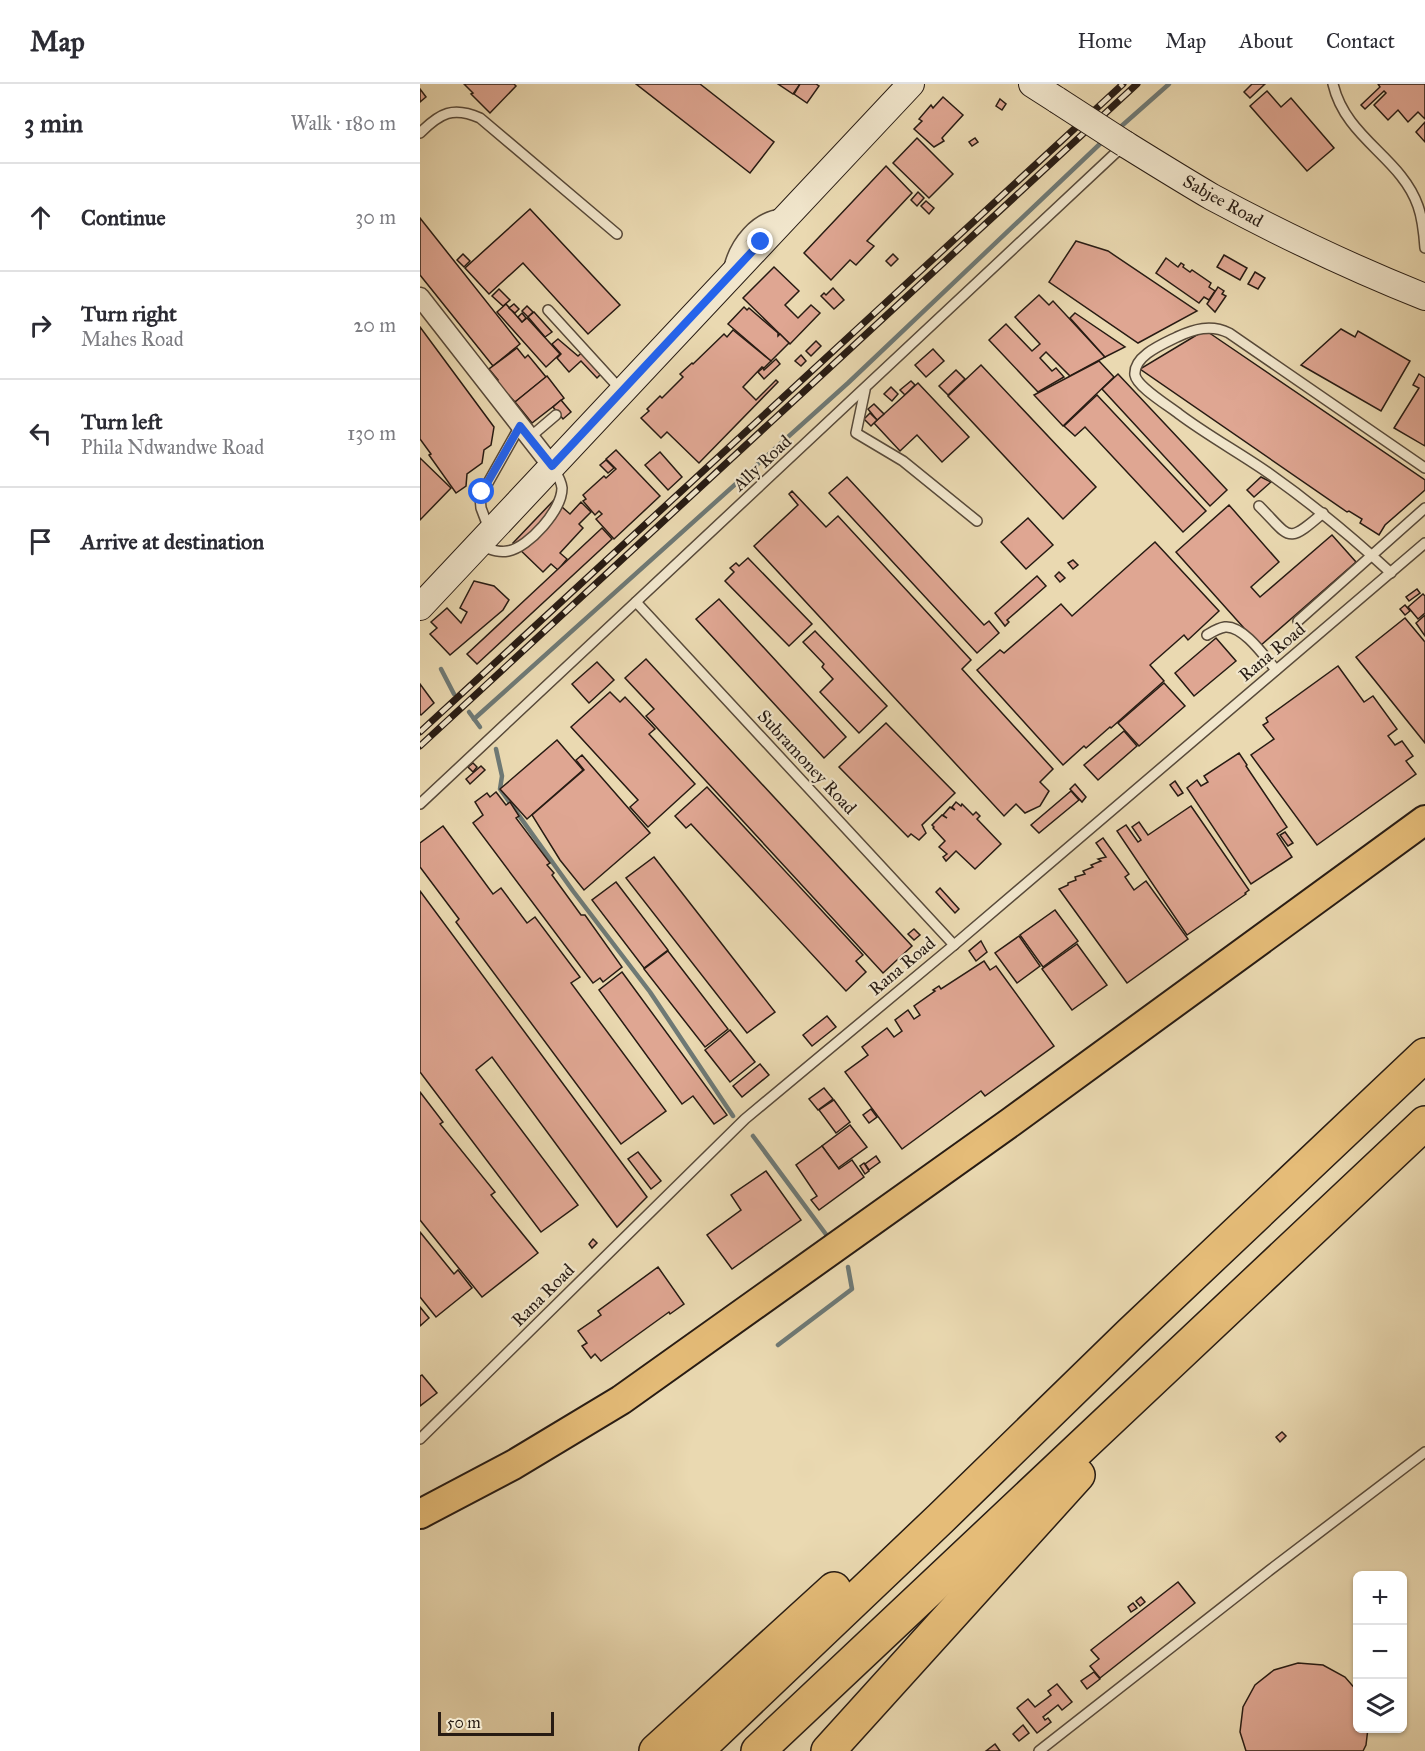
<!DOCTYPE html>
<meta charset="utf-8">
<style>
:root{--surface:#fff;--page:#f2f2f3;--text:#2b2b33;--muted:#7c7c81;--line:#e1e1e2}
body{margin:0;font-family:"IM FELL Great Primer",serif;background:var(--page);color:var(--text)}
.controls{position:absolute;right:18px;bottom:18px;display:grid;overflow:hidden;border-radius:9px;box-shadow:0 2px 4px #0004}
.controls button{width:54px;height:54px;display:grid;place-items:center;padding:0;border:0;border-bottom:2px solid var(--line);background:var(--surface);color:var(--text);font:30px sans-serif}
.scale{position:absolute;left:18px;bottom:15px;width:116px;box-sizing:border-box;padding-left:6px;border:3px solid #271b13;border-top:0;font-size:16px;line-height:21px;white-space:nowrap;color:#271b13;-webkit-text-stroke:4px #f1e6cc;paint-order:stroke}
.stop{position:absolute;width:18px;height:18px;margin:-14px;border:4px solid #2563eb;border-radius:50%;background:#fff}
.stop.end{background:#2563eb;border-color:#fff;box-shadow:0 2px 6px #0008}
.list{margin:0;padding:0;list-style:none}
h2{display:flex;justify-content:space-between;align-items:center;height:78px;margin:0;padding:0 24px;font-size:26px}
h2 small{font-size:20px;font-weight:400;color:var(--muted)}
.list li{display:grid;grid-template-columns:39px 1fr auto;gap:18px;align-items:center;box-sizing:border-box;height:108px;padding:0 24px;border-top:2px solid var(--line)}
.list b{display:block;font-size:22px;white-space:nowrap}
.list p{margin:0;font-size:20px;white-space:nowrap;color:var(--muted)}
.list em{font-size:20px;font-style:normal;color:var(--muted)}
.icon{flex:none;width:33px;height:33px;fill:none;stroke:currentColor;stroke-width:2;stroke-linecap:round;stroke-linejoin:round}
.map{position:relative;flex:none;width:1005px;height:1667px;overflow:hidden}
header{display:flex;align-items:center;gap:36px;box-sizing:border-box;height:84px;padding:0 30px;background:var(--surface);border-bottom:2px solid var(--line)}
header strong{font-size:28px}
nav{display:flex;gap:33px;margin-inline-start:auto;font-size:21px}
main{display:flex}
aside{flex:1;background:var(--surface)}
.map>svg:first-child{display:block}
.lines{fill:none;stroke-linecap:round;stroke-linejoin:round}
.stream{stroke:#6e7975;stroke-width:4.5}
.building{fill:#dfa692;stroke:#271b13;stroke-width:1.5}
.lane-casing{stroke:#584a3a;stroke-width:12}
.street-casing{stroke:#584a3a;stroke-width:21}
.secondary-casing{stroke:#271b13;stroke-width:28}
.primary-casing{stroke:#271b13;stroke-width:32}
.highway-casing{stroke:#271b13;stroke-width:36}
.lane{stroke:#f1e6cc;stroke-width:9}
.street{stroke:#f1e6cc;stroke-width:18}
.secondary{stroke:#f1e6cc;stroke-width:26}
.primary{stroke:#e5bc78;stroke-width:28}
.highway{stroke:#e5bc78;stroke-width:33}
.rail-casing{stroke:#271b13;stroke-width:7}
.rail{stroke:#f1e6cc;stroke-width:4.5;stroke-dasharray:14;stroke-linecap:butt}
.secondary-bridge-casing{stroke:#271b13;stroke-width:28;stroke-linecap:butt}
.secondary-bridge{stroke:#f1e6cc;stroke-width:26}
.route{stroke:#2563eb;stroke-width:8}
.labels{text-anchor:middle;stroke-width:4.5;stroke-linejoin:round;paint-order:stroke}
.street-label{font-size:18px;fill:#271b13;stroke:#f1e6cc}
</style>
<header>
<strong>Map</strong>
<nav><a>Home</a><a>Map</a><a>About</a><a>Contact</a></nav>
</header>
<main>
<aside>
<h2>3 min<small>Walk · 180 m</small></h2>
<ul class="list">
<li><svg class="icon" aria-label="ahead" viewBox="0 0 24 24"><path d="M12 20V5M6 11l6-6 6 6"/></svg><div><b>Continue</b></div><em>30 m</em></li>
<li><svg class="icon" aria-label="right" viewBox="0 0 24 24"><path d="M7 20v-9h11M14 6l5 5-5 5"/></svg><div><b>Turn right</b><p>Mahes Road</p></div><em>20 m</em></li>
<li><svg class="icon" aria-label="left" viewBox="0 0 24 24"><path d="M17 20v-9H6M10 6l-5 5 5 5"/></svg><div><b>Turn left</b><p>Phila Ndwandwe Road</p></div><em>130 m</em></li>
<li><svg class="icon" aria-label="arrive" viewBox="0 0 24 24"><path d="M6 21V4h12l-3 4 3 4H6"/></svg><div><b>Arrive at destination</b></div></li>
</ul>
</aside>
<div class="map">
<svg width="1005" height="1667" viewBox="0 0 1005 1667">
<rect width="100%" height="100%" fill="#ead9b1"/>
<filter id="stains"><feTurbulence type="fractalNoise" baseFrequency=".00333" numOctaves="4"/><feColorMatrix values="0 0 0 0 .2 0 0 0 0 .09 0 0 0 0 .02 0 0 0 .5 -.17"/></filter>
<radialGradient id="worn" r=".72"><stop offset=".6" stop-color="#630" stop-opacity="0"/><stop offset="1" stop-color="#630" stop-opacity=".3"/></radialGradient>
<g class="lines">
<!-- stream -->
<g class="stream">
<polyline points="697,46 749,0"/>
<polyline points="21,585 34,610"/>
<polyline points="49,628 60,643"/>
<polyline points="54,635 428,299 683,57"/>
<polyline points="76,665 82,692 80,705 153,807 230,908 313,1032"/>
<polyline points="333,1052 408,1153"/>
<polyline points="358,1261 432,1205 428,1183"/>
</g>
</g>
<!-- building -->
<g class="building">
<polygon points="44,0 94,0 96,2 70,29 51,10 53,9"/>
<polygon points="216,0 280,0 354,58 330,89"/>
<polygon points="358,0 380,0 373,10"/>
<polygon points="380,0 396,0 399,2 387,19 374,10"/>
<polygon points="832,0 845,0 830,14 824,8"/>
<polygon points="958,0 1005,0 1005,35 998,28 988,38 978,26 968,36 954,21 966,9 964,7 945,25 941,21 960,3"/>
<polygon points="0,5 6,13 0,18"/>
<polygon points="847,7 861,23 871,14 914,64 887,87 830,22"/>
<polygon points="523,13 543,31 522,54 524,57 514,63 494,45 502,37 499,35 511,21 513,24"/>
<polygon points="580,15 586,20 582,26 576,22"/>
<polygon points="1005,38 1005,58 996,48"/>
<polygon points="497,54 533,90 509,114 473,79"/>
<polygon points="555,54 558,58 552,62 549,58"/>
<polygon points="466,82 492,109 447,157 454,162 436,181 430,176 411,196 384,169"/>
<polygon points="498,108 504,114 497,122 491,116"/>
<polygon points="506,117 514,124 509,130 501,122"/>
<polygon points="110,125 200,221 168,250 103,179 69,210 45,184"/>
<polygon points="0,134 100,260 73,282 0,191"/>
<polygon points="656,157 688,167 777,227 718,259 629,198"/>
<polygon points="43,170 50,177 44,183 37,176"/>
<polygon points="473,170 478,175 471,182 466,177"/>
<polygon points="804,171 827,184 820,196 797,183"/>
<polygon points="746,174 758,183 761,179 764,181 763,183 770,188 772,186 791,199 789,203 795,207 789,216 784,213 779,219 736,189"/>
<polygon points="354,183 379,207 365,221 378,234 391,221 400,229 370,260 323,214"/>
<polygon points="835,188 845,194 838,205 828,200"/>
<polygon points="798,203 804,207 802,210 806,212 795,228 787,220"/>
<polygon points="413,204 424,216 414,225 401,212 404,209 406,211"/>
<polygon points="79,205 90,216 83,222 72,212"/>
<polygon points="619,211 629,221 633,217 685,273 650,292 626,268 620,274 632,287 636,284 644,293 618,308 569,256 586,240 612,267 620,260 595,233"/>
<polygon points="86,220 102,238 107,234 140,270 126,283 77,228"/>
<polygon points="94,220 99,225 95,229 89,224"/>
<polygon points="107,222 113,228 108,233 102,227"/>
<polygon points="324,223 327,226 329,224 358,249 358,252 360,250 369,259 351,277 308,240"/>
<polygon points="114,228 132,248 125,253 108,233"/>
<polygon points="102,229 106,234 102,238 98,233"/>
<polygon points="655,229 705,263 685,273 650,234"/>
<polygon points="0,243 74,343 71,361 64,366 62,379 47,390 46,402 36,409 9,371 11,370 0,355"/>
<polygon points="921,245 935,253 938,247 990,277 961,327 881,281"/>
<polygon points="313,246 351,277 344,284 342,283 323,303 336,316 356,296 358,298 279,379 247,348 241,354 221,334 229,327 227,325 240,312 242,314 263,293 260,290 272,279 273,280 304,250 307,253"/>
<polygon points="785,246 1005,396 1005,406 965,441 959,451 940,439 942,435 929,427 927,428 720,285"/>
<polygon points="138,255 158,272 168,263 187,284 177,294 161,277 149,288 137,274 141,270 132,260"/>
<polygon points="396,257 401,262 391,272 386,267"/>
<polygon points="97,264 105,274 108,271 126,293 95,318 76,298 78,296 69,285"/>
<polygon points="513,265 524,277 506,293 495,281"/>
<polygon points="381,271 386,277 381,282 375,277"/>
<polygon points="356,275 360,280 344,295 338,288 343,284 344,286"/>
<polygon points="679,277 694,293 643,342 614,311"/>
<polygon points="561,281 676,403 643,435 528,312"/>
<polygon points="536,286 545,295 528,311 519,302"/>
<polygon points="698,290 807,406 790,422 682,305"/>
<polygon points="999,290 1005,294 1005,362 974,344 999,304 993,301"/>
<polygon points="127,292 144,314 112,339 95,318"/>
<polygon points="491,297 495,301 485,311 480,306"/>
<polygon points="498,299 549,353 522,378 497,351 480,367 454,339"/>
<polygon points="471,303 478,310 472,317 464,310"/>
<polygon points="677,311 786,427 763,448 665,343 655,352 644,342"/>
<polygon points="141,316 151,328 143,335 133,323"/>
<polygon points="454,320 464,330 457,336 448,325"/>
<polygon points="450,329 457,336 451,342 444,335"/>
<polygon points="196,366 240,412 194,455 176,435 182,430 179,427 175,431 163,417 166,415 163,411 184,392 186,394 196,385 186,375"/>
<polygon points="240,368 262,393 248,406 225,381"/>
<polygon points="0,374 31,404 0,436"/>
<polygon points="186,376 194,384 188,389 180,381"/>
<polygon points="427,393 564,541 569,537 579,549 557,569 409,409"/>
<polygon points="841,393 851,398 834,413 827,406"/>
<polygon points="372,407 406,443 418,432 551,576 542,585 633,685 620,698 629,707 620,722 605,729 596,720 584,732 334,462 378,421 369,410"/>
<polygon points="134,416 150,430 161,418 171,428 159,440 163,444 140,469 147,475 138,486 131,480 123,488 93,459"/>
<polygon points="809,421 859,478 831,503 840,513 912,451 936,478 840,562 756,468"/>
<polygon points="608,434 633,461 606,485 581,458"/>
<polygon points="182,444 192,455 57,580 47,570"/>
<polygon points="735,458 799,527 768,556 764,551 730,581 744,597 691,644 690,643 666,664 664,662 643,681 557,586 580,566 584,569 641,520 652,532"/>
<polygon points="328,474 392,540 369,562 305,497 314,488 310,484 316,479 319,482"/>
<polygon points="653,476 658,481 653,485 648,479"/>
<polygon points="639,488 645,494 640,498 635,492"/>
<polygon points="617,492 626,502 587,536 589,538 585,542 575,529"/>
<polygon points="54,497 74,502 89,516 83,526 30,571 10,550 17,544 11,538 27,524 41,539 47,528 40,524"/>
<polygon points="997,505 1000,509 989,517 986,513"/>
<polygon points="1003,510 1005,512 1005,529 998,535 988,523"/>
<polygon points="299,515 426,653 404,674 276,535"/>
<polygon points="985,521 990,527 985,531 980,525"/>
<polygon points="1005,531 1005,552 996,539"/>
<polygon points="985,534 1005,558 1005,659 936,573"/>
<polygon points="395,547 467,622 439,649 400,608 413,595 402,583 404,580 383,558"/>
<polygon points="796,554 816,577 774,612 755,589"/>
<polygon points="226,575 492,862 463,889 226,632 234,625 205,594"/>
<polygon points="177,578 194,596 169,619 152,600"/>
<polygon points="918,582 944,618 953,612 977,645 968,652 975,661 982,657 993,672 986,677 996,690 897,761 831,671 854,655 843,641 848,638 846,634"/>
<polygon points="744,599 765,622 719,662 698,639"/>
<polygon points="0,600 14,619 1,631 0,630"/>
<polygon points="190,608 200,618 205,613 235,645 229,650 275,700 228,743 210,723 218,716 151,643"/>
<polygon points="466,639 535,709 502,741 506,749 499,756 491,750 488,753 419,683"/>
<polygon points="704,647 717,662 678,696 664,681"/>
<polygon points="137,656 163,686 107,735 80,705"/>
<polygon points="819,669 827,681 826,682 867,743 857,750 872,773 831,800 767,704 777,696 781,702 788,698 784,692"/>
<polygon points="162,671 230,749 164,806 140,776 112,731 164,686 156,676"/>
<polygon points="53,679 57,683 53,688 48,683"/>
<polygon points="61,682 65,686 50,700 46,695"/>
<polygon points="755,697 763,709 758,712 750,701"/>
<polygon points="655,700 666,713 662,718 650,705"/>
<polygon points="287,703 443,871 436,877 446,888 426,907 271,740 266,744 255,732"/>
<polygon points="651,707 659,716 619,749 611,741"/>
<polygon points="76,708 86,721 90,718 99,732 96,734 130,779 127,781 134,789 132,791 161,831 165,831 202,883 183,898 180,894 173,899 53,739 63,731 55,718 67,709 70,713"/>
<polygon points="536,718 541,722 542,720 553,731 556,728 560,732 557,735 581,760 555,785 536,767 526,777 523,773 527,770 519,763 525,757 513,744 514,743 512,741 522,731 527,734 523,731 530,723 535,726 532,723"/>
<polygon points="771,722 829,806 825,809 826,810 767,851 697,747 706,741 718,758 721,756 712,743 719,738 728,751"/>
<polygon points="23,742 73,810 81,804 107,839 115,833 160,893 151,899 246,1027 201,1060 36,838 39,835 0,783 0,759"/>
<polygon points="865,748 873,759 868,762 860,751"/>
<polygon points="683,754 709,790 705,793 714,806 726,797 768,855 707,899 639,805 648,801 648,799 656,796 655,793 665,790 663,787 673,783 671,781 681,777 678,775 686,773 676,759"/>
<polygon points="234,773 355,928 327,949 206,794"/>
<polygon points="196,798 248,866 224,884 172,816"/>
<polygon points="520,804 539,825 535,829 516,808"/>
<polygon points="0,807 227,1113 197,1143 72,973 56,986 158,1121 121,1148 0,988"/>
<polygon points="635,826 658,857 623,883 600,851"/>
<polygon points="494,845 500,851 494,856 488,850"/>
<polygon points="599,852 620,882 597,899 575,869"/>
<polygon points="561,857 567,868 556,877 549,867"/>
<polygon points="657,860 687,901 652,926 622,885"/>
<polygon points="248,867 308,945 285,963 224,885"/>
<polygon points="564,877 570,886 576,882 634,962 565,1012 561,1007 482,1065 425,988 448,971 442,963 467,944 474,953 482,947 475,936 488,926 494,935 500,931 494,922 515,907 513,906 519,902 521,905"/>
<polygon points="202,888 307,1031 294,1040 273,1012 262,1020 179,906"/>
<polygon points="407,932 416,943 392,962 383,951"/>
<polygon points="310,946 335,978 310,998 285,966"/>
<polygon points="340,980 349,991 322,1013 313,1002"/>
<polygon points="404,1004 413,1015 398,1026 389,1015"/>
<polygon points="0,1008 23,1038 20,1040 75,1108 71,1111 118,1169 62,1213 0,1136"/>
<polygon points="414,1016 430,1038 416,1049 399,1026"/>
<polygon points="451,1025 457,1033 449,1039 443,1031"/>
<polygon points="430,1041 447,1063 418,1084 402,1062"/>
<polygon points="402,1062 419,1085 432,1076 444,1093 399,1126 391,1116 397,1112 376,1081"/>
<polygon points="218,1068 241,1097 231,1105 208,1075"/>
<polygon points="456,1072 460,1078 449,1086 445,1080"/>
<polygon points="444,1079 449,1087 445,1090 440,1082"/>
<polygon points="346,1087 381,1136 312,1185 287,1151 321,1126 311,1111"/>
<polygon points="0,1148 34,1190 38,1186 52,1204 16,1233 0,1213"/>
<polygon points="173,1155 177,1159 172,1164 169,1160"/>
<polygon points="238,1183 264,1220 250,1230 249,1228 181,1277 175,1270 171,1274 162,1262 167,1259 158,1247 181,1231 178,1227"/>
<polygon points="0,1223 9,1234 0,1242"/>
<polygon points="2,1291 17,1309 0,1322 0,1292"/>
<polygon points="862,1348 866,1352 860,1358 856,1353"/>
<polygon points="758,1498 775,1519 680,1594 670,1582 679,1575 671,1566"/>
<polygon points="721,1513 725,1518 720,1522 716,1517"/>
<polygon points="713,1519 717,1524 711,1528 708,1523"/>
<polygon points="878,1579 903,1581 925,1593 938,1608 938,1644 948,1644 946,1661 943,1667 826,1667 820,1648 823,1623 835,1601 854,1586"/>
<polygon points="674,1588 680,1595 667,1605 661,1597"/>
<polygon points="637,1600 652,1618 642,1626 638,1621 623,1633 625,1636 628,1634 631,1638 617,1649 597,1624 608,1615 615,1623 631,1611 628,1607"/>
<polygon points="603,1641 609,1649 599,1657 593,1650"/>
<polygon points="575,1660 580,1667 566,1667"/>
</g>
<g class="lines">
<!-- lane casing -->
<g class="lane-casing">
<g id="lane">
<path d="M913,0C926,55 981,73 998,122C1003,136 1004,150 1005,164"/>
<path d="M0,49C20,29 33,22 60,34L197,150"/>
<path d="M309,183C315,158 335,133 361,130"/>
<polyline points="128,226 201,306"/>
<polyline points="445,306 436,349 483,377 557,437"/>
<polyline points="109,354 136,331"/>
<path d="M839,422C871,454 866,461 903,429"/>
<polyline points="69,445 61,424 60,413 100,342"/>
<path d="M61,462C70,465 78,469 88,467C109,463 142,426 142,404C141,396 137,390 133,383"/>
<path d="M971,489C931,452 891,419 847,388C818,368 787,351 759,330C749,322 717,303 715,291C713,272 743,260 757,253C774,245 791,240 809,249L1005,384"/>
<polyline points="216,518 534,861"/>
<polyline points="878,537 1005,424"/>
<path d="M787,551C792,548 798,544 805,543C823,541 845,573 856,586"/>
<polyline points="0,720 703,62"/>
<polyline points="0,1355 325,1035 534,861 1005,459"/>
<polyline points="619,1667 850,1486 1005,1368"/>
</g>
</g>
<!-- street casing -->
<g class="street-casing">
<polyline id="street" points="0,213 132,382"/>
</g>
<!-- secondary casing -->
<g class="secondary-casing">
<g id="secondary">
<polyline points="612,0 637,16"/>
<path d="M705,60C734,78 763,96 792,113C861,150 932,184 1005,213"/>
<polyline points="0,523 491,0"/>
</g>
</g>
<!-- primary casing -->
<g class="primary-casing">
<polyline id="primary" points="0,1430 93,1381 201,1316 591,1038 1005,736"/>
</g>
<!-- highway casing -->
<g class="highway-casing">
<g id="highway">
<polyline points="236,1667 414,1505"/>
<polyline points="276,1667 521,1434 710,1250 1005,971"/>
<polyline points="338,1667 1005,1039"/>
<polyline points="408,1667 658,1391"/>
</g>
</g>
<!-- lane -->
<use href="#lane" class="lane"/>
<!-- street -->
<use href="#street" class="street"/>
<!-- secondary -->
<use href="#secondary" class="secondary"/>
<!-- primary -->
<use href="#primary" class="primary"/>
<!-- highway -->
<use href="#highway" class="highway"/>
<!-- rail casing -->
<g class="rail-casing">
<g id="rail">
<polyline points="0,648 703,0"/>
<polyline points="0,662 717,0"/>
</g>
</g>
<!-- rail -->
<use href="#rail" class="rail"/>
<!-- secondary-bridge casing -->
<g class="secondary-bridge-casing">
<polyline id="secondary-bridge" points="637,16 705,60"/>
</g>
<!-- secondary-bridge -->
<use href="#secondary-bridge" class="secondary-bridge"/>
</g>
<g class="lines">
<!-- route -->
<polyline class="route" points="62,408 100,342 132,382 341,158"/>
</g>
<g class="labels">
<!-- street labels -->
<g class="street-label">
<text transform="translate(803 117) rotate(29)" y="6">Sabjee Road</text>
<text transform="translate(342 379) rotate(-43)" y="6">Ally Road</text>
<text transform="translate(852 568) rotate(-40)" y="6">Rana Road</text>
<text transform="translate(387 678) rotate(47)" y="6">Subramoney Road</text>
<text transform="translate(482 882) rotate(-40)" y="6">Rana Road</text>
<text transform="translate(123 1211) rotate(-45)" y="6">Rana Road</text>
</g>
</g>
<rect width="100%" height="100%" filter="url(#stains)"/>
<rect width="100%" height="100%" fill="url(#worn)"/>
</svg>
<div class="controls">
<button>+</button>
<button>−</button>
<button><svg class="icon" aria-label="layers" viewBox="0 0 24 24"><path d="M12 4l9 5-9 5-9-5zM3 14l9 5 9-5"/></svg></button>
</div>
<div class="scale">50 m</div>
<div class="stop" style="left:62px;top:408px"></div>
<div class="stop end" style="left:341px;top:158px"></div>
</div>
</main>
